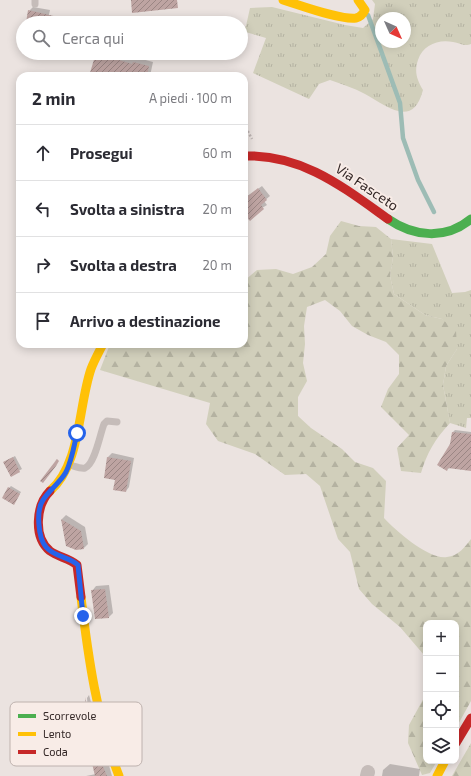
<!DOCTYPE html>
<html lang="it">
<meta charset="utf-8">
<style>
:root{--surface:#fff;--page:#f2f2f3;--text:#2b2b33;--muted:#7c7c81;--line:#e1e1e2}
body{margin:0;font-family:"Exo 2",sans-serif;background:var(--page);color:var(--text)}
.controls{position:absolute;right:12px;bottom:12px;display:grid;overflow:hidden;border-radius:8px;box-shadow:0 2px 10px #0003}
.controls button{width:36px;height:36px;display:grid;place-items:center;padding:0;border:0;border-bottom:1px solid var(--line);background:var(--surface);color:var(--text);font:20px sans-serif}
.compass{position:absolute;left:375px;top:12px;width:36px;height:36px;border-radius:50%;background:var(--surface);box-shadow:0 2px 10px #0003;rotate:135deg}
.stop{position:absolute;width:12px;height:12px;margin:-9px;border:3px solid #2563eb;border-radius:50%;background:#fff}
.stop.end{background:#2563eb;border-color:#fff;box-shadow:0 1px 4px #0008}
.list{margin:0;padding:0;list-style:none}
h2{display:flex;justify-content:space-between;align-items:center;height:52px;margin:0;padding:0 16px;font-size:17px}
h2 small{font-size:13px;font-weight:400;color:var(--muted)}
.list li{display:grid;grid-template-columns:26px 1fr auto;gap:12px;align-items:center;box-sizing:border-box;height:56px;padding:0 16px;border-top:1px solid var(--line)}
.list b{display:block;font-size:15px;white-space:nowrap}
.list em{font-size:13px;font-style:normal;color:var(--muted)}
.icon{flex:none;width:22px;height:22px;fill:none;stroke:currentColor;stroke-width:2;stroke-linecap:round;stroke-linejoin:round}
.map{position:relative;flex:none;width:471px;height:776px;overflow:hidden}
.search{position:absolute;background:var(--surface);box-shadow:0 2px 10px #0003;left:16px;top:16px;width:232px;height:44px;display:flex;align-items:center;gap:10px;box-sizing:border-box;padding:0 14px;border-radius:22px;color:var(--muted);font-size:15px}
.panel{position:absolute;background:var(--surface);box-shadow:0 2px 10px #0003;left:16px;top:72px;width:232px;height:276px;border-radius:12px}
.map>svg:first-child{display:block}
.grass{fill:url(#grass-tufts);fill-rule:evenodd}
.forest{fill:url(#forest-firs)}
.shadow{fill:#0003}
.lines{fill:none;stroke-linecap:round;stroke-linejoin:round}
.stream{stroke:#9dbcb5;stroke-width:4.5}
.building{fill:url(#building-hatch)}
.path{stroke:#bdb4b2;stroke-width:2.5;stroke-dasharray:2 2;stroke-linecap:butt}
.lane{stroke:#c5bcb9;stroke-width:7}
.street{stroke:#c5bcb9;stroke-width:14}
.fast{stroke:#4caf50;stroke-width:9}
.slow{stroke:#ffc107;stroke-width:9}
.jam{stroke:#c62828;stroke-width:9}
.route{stroke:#2563eb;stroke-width:5}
.labels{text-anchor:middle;stroke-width:4;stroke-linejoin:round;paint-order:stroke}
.street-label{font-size:14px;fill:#352928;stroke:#f8ece7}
.key{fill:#f8ece7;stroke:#beb2ae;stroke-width:1}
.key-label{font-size:11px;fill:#352928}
</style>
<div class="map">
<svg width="471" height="776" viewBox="0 0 471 776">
<defs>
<pattern id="grass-tufts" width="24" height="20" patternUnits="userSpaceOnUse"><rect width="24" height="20" fill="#d1cfbb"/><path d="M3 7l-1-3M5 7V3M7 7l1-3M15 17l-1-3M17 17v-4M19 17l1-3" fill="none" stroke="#b4b2a1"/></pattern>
<pattern id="forest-firs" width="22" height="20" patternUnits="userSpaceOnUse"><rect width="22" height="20" fill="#d1cfbb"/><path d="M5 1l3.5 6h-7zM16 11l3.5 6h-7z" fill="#b4b2a1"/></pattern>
<pattern id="building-hatch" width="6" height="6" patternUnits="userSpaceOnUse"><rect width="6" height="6" fill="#bea4a2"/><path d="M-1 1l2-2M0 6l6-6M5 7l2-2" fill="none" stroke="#9b8684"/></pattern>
</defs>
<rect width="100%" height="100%" fill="#ebe3e0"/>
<!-- grass -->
<g class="grass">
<path d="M372,0H471V44C464,47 460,43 453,42C438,39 423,45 418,60C414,72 417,80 423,90C413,129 387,106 365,94C354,88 341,84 330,80L319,84L309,99L253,73L266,38L242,31L246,26L250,8L272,7L345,25L363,28L373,19L375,4ZM381,18H405V42H381Z"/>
<polygon points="391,239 432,244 452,293 465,292 471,290 471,418 467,418 466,428 450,423 443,385 446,366 457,349 442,319 425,315 394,294 390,276 393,257"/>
</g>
<!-- forest -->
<g class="forest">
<path d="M341,221L359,226L376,227L391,239L393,257L390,276L394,294L425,315L442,319L456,330L457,349L446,366L443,385L450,423C435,439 427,453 421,473L401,471L397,448L409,435L381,407L388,389L399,374V355L386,342L368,335L352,326L340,311L325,300L307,307L304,326L305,344L303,363L307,381L298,397V416L311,428L342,449L355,462L373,468L386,481L384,518C396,531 429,560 447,557C458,556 465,547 471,539V701L456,728V623H426V660L424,655L400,627L372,604L359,589L350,552L338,539L320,486L306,474L285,475L255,454L218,441L206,424L210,403L100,370L110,344H244V281L257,270L276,269L293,274L312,267L326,254L330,236Z"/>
<polygon points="426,694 426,761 437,761 430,773 422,775 408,743 409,725"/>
<polygon points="471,743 471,776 452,776"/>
</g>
<!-- shadow -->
<g class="shadow">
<polygon points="33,7 50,10 47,23 27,23 29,11"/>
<polygon points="97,53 115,53 136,60 138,58 153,62 150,76 90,75"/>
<polygon points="262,186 270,196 264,201 267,205 244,219 244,199"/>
<polygon points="455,430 471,432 471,450 447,470 453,432"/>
<polygon points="112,453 134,458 129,487 126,491 116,479 105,477 108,457"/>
<polygon points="15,456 22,469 11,475 4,462"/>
<polygon points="11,486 21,492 15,502 9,488"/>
<polygon points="66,515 85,527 88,544 84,548 67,546 62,519"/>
<polygon points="109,585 113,613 109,617 92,591 96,586"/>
<polygon points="89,695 112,776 86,776 96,774 87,738 90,735 87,698"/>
<polygon points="390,764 420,769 419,776 382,776 383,770"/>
</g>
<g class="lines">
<!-- stream -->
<polyline class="stream" points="368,15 400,103 403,138 418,180 434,212"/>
</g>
<!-- building -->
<g class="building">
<polygon points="131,0 177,0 178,8 132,13"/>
<polygon points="28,10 62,18 62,23 26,23"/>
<polygon points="96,53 132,64 133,62 149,66 147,76 89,76"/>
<polygon points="258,188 267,200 261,205 264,209 250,221 244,214 244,199"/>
<polygon points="452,432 471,434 471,471 448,468 447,471 437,465 450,444"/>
<polygon points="13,457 20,472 11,477 3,462"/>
<polygon points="107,457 131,461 126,492 113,490 115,480 104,478"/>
<polygon points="57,459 59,461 56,466 43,483 40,481"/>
<polygon points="8,487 20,494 14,505 2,498"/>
<polygon points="61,519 81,531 84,549 76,550 66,546"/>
<polygon points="105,589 109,618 95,619 91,590"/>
<polygon points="85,697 100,759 107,776 95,776 86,738 89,737"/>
</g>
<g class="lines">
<!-- path -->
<polyline class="path" points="244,124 252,139"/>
<!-- lane -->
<g class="lane">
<polyline points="35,0 35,4"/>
<path d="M70,465C74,466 81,469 85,468C95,464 100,434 104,424L107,421L117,422"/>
</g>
<!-- street -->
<polyline class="street" points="367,776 368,772"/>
<!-- fast -->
<path class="fast" d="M388,219C414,237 446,240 471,219"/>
<!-- slow -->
<g class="slow">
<path d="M283,0C300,5 339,20 356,18C361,17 363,14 365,10L358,0"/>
<path d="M50,491C81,464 78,407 91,369C94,361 99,352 103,344"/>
<path d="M81,597C88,656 97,720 119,776"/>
<polyline points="437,776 445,761"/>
</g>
<!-- jam -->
<g class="jam">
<path d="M244,156C302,154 343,187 388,219"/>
<path d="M50,491C36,505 33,537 50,551C58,557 69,558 77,565L81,597"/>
<polyline points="456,743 471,718"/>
</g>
</g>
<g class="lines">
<!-- route -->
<path class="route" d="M77,433C74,446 72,460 66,472C60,483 49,490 43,500C36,510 38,538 46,547C54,557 68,556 78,565L83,616"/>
</g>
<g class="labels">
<!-- street labels -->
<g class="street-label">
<text transform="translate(367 187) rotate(34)" y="5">Via Fasceto</text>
</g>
</g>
<!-- legend -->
<rect x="10" y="702" width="132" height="64" rx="6" class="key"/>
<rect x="18" y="714" width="18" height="4" fill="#4caf50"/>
<rect x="18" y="732" width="18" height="4" fill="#ffc107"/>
<rect x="18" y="750" width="18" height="4" fill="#c62828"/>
<g class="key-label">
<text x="43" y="720">Scorrevole</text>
<text x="43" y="738">Lento</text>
<text x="43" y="756">Coda</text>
</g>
</svg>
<div class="controls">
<button>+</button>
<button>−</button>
<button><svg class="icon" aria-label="locate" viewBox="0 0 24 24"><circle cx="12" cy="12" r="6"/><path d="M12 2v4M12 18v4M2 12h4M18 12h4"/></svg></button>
<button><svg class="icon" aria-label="layers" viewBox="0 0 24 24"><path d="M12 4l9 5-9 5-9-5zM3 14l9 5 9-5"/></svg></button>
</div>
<svg class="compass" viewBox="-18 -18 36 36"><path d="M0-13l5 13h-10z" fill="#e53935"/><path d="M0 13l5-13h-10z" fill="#7c7c81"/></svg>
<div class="stop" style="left:77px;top:433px"></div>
<div class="stop end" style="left:83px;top:616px"></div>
<div class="search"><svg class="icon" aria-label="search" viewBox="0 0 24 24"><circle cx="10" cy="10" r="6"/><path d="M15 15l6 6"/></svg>Cerca qui</div>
<section class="panel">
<h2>2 min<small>A piedi · 100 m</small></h2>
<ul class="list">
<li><svg class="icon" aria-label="ahead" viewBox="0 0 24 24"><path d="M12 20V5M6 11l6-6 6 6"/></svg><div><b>Prosegui</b></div><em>60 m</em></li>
<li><svg class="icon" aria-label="left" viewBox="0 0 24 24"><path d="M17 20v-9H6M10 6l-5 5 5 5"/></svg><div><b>Svolta a sinistra</b></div><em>20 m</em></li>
<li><svg class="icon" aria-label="right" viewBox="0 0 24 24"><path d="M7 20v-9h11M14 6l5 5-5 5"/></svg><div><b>Svolta a destra</b></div><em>20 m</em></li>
<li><svg class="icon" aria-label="arrive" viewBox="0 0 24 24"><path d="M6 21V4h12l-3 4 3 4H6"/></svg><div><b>Arrivo a destinazione</b></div></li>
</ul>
</section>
</div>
